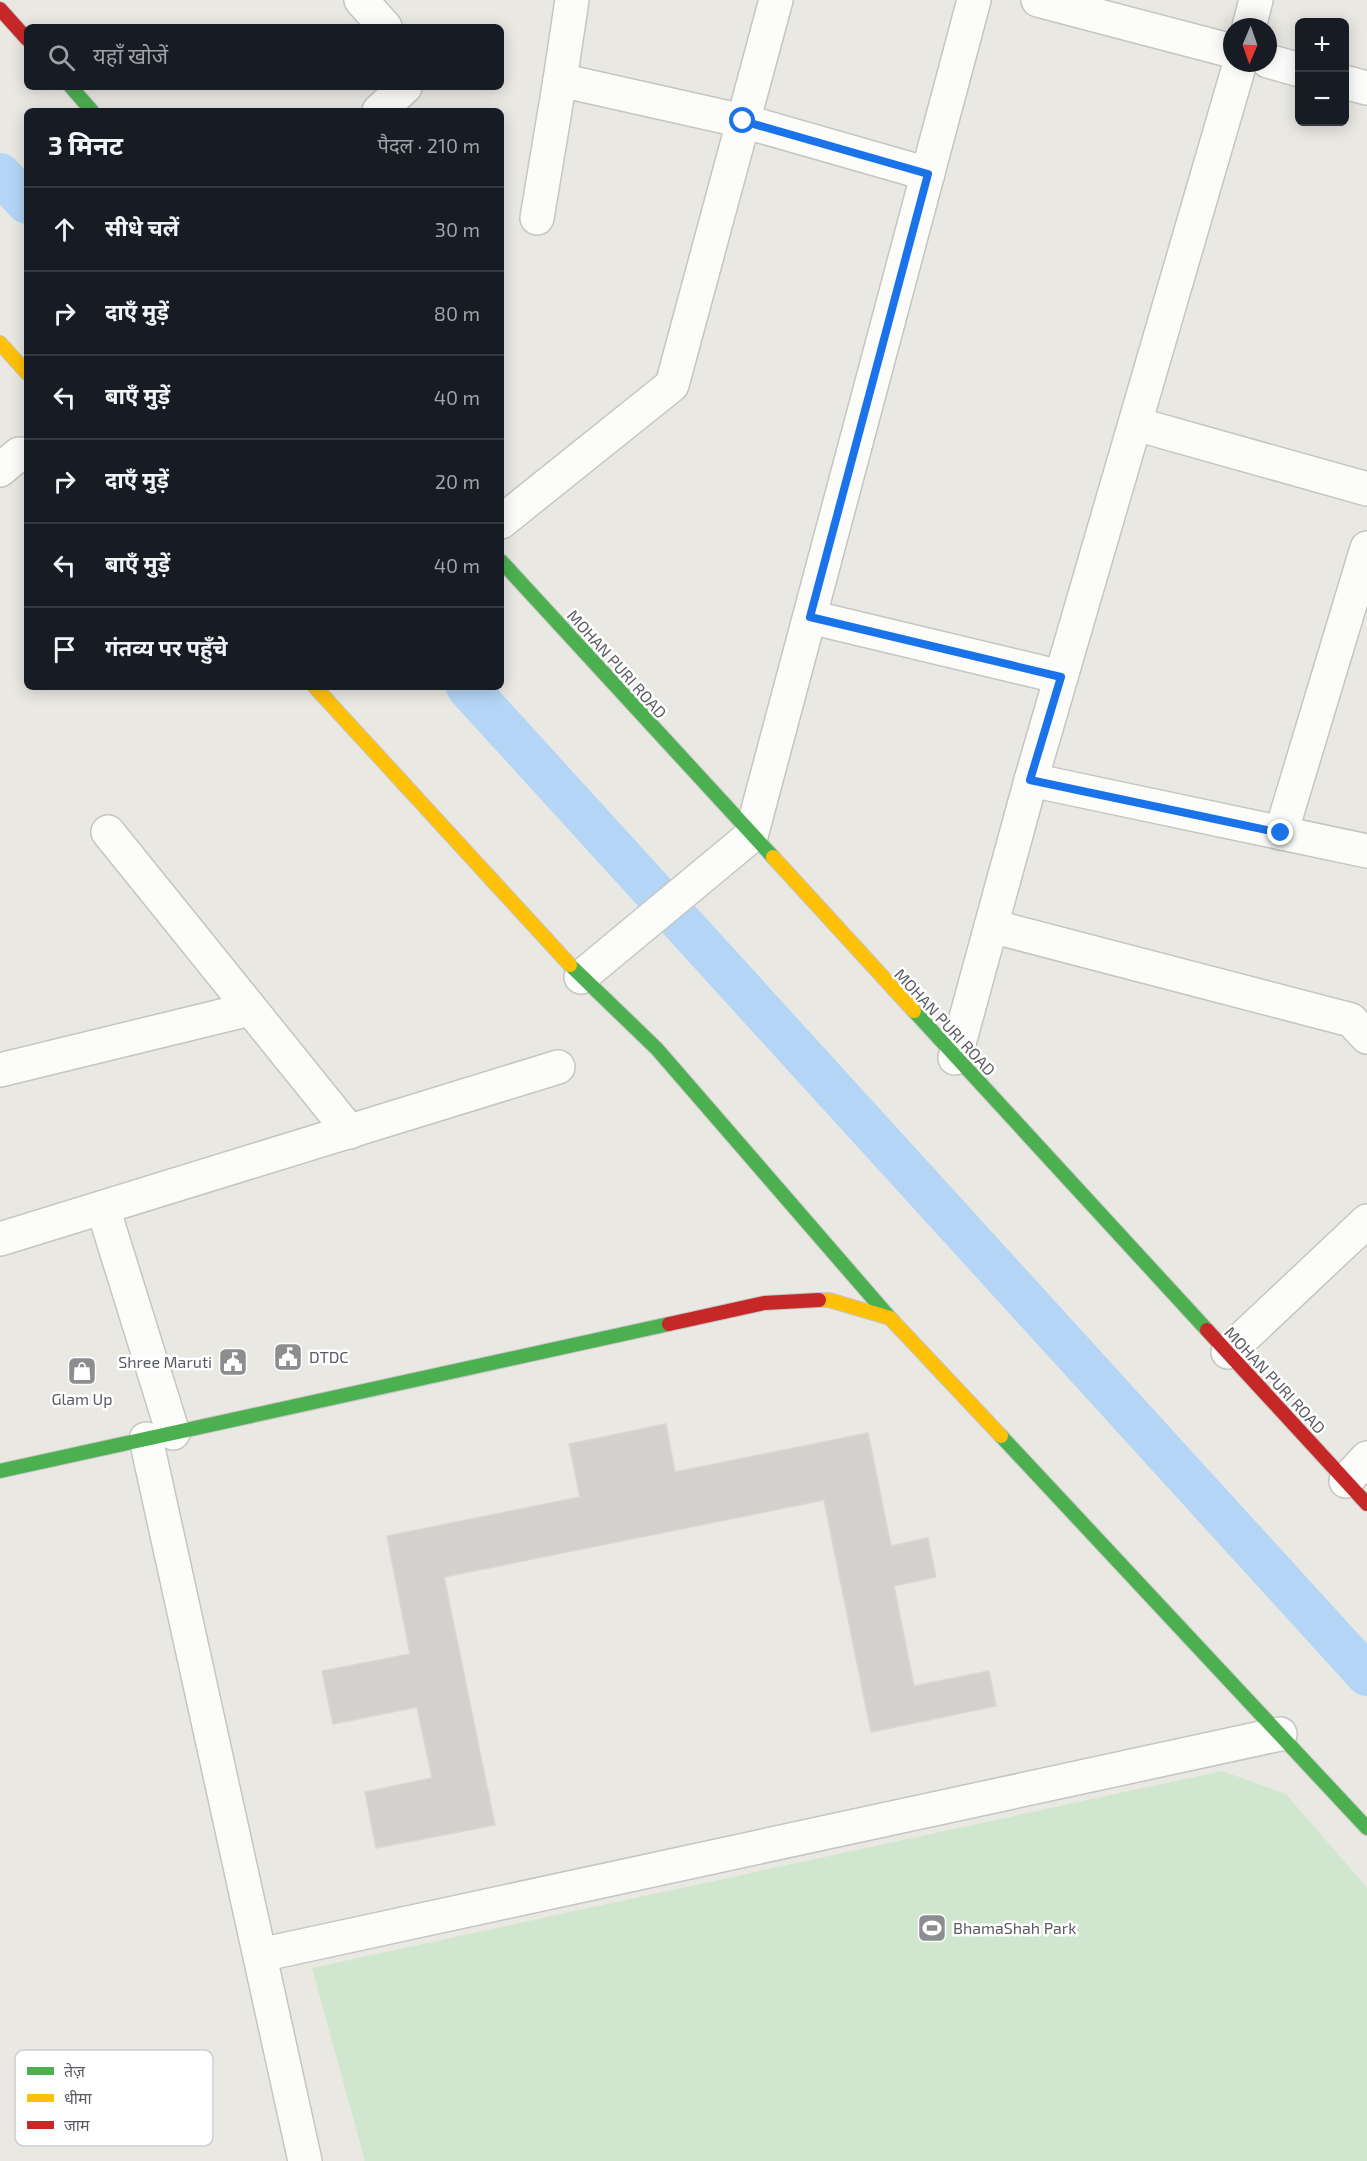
<!DOCTYPE html>
<html lang="hi">
<meta charset="utf-8">
<style>
:root{--surface:#171b24;--page:#242831;--text:#f1f3f6;--muted:#9ea1a6;--line:#363941}
body{margin:0;font-family:"Exo 2","Noto Sans Devanagari",sans-serif;background:var(--page);color:var(--text)}
.controls{position:absolute;right:18px;top:18px;display:grid;overflow:hidden;border-radius:9px;box-shadow:0 3px 15px #0003}
.controls button{width:54px;height:54px;display:grid;place-items:center;padding:0;border:0;border-bottom:2px solid var(--line);background:var(--surface);color:var(--text);font:30px sans-serif}
.compass{position:absolute;left:1223px;top:18px;width:54px;height:54px;border-radius:50%;background:var(--surface);box-shadow:0 3px 15px #0003;rotate:182deg}
.stop{position:absolute;width:18px;height:18px;margin:-14px;border:4px solid #1a73e8;border-radius:50%;background:#fff}
.stop.end{background:#1a73e8;border-color:#fff;box-shadow:0 2px 6px #0008}
.list{margin:0;padding:0;list-style:none}
h2{display:flex;justify-content:space-between;align-items:center;height:78px;margin:0;padding:0 24px;font-size:26px}
h2 small{font-size:20px;font-weight:400;color:var(--muted)}
.list li{display:grid;grid-template-columns:39px 1fr auto;gap:18px;align-items:center;box-sizing:border-box;height:84px;padding:0 24px;border-top:2px solid var(--line)}
.list b{display:block;font-size:22px;white-space:nowrap}
.list em{font-size:20px;font-style:normal;color:var(--muted)}
.icon{flex:none;width:33px;height:33px;fill:none;stroke:currentColor;stroke-width:2;stroke-linecap:round;stroke-linejoin:round}
.map{position:relative;flex:none;width:1367px;height:2161px;overflow:hidden}
.search{position:absolute;background:var(--surface);box-shadow:0 3px 15px #0003;left:24px;top:24px;width:480px;height:66px;display:flex;align-items:center;gap:15px;box-sizing:border-box;padding:0 21px;border-radius:9px;color:var(--muted);font-size:22px}
.panel{position:absolute;background:var(--surface);box-shadow:0 3px 15px #0003;left:24px;top:108px;width:480px;height:582px;border-radius:9px}
.map>svg:first-child{display:block}
.green{fill:#d0e6cf}
.lines{fill:none;stroke-linecap:round;stroke-linejoin:round}
.canal{stroke:#b4d5f5;stroke-width:42}
.building{fill:#d2d1ce;stroke:#d8d7d2;stroke-width:1.5}
.street-casing{stroke:#c5c5c4;stroke-width:36}
.fast-casing{stroke:#c6c6c5;stroke-width:16}
.slow-casing{stroke:#c6c6c5;stroke-width:16}
.jam-casing{stroke:#c6c6c5;stroke-width:16}
.street{stroke:#fcfcfb;stroke-width:33}
.fast{stroke:#4caf50;stroke-width:14}
.slow{stroke:#ffc107;stroke-width:14}
.jam{stroke:#c62828;stroke-width:14}
.route{stroke:#1a73e8;stroke-width:8}
.labels{text-anchor:middle;stroke-width:5;stroke-linejoin:round;paint-order:stroke}
.street-label{font-size:16px;fill:#595c61;stroke:#fff}
.poi-label{font-size:16px;fill:#595c61;stroke:#fff;text-anchor:start}
.key{fill:#fff;stroke:#cdced0;stroke-width:1.5}
.key-label{font-size:16px;fill:#595c61}
</style>
<div class="map">
<svg width="1367" height="2161" viewBox="0 0 1367 2161">
<rect width="100%" height="100%" fill="#e9e8e3"/>
<!-- green -->
<polygon class="green" points="1222,1771 1286,1794 1367,1888 1367,2161 365,2161 312,1968"/>
<g class="lines">
<!-- canal -->
<g class="canal">
<polyline points="0,174 27,203"/>
<polyline points="467,687 1367,1675"/>
</g>
</g>
<!-- building -->
<polygon class="building" points="666,1424 675,1472 868,1433 891,1546 928,1538 936,1577 894,1586 914,1686 989,1671 996,1706 871,1732 824,1500 444,1577 495,1825 376,1848 365,1792 432,1778 417,1707 333,1724 322,1671 410,1654 387,1536 580,1497 569,1444"/>
<g class="lines">
<!-- street casing -->
<g class="street-casing">
<g id="street">
<polyline points="361,0 385,27"/>
<polyline points="572,0 560,80 743,121 928,174"/>
<polyline points="1038,0 1232,51"/>
<polyline points="1249,27 1256,0"/>
<polyline points="1268,61 1300,70"/>
<polyline points="1344,82 1367,88"/>
<polyline points="379,111 405,87"/>
<polyline points="537,218 560,80"/>
<polyline points="1136,424 1367,489"/>
<polyline points="0,470 19,454"/>
<polyline points="501,522 672,385 776,0"/>
<polyline points="810,617 1061,677"/>
<polyline points="1031,780 1367,851"/>
<polyline points="108,832 350,1132"/>
<polyline points="1281,833 1367,548"/>
<polyline points="991,926 1351,1020 1367,1037"/>
<polyline points="581,977 751,836 974,0"/>
<polyline points="955,1058 1031,780 1240,63"/>
<polyline points="0,1070 250,1009"/>
<polyline points="103,1208 173,1433"/>
<polyline points="0,1239 558,1067"/>
<polyline points="1228,1352 1367,1221"/>
<polyline points="146,1439 305,2161"/>
<polyline points="1346,1481 1367,1458"/>
<polyline points="260,1955 1280,1734"/>
</g>
</g>
<!-- fast casing -->
<g class="fast-casing">
<g id="fast">
<polyline points="71,87 92,111"/>
<polyline points="501,561 773,857"/>
<polyline points="570,965 657,1049 890,1318"/>
<polyline points="914,1011 1207,1330"/>
<polyline points="1001,1436 1367,1828"/>
<polyline points="0,1471 669,1324"/>
</g>
</g>
<!-- slow casing -->
<g class="slow-casing">
<g id="slow">
<polyline points="0,343 27,373"/>
<polyline points="315,687 570,965"/>
<polyline points="773,857 914,1011"/>
<polyline points="819,1300 829,1300 890,1318 1001,1436"/>
</g>
</g>
<!-- jam casing -->
<g class="jam-casing">
<g id="jam">
<polyline points="0,9 27,39"/>
<polyline points="669,1324 764,1303 819,1300"/>
<polyline points="1207,1330 1367,1504"/>
</g>
</g>
<!-- street -->
<use href="#street" class="street"/>
<!-- fast -->
<use href="#fast" class="fast"/>
<!-- slow -->
<use href="#slow" class="slow"/>
<!-- jam -->
<use href="#jam" class="jam"/>
</g>
<g class="lines">
<!-- route -->
<polyline class="route" points="743,121 928,174 810,617 1061,677 1030,780 1281,833"/>
</g>
<!-- icons -->
<defs>
<g id="civic-square" transform="scale(1.5)"><rect x="-9" y="-9" width="18" height="18" rx="4" fill="#8b8d8e" stroke="#fff"/><path d="M-.6-6.5H3V-4.5H.6V-3L4-1V1h2V6H-6V1h2V-1L-.6-3ZM-1.2 2.5V6h2.4V2.5Z" fill="#fff"/></g>
<g id="shop-square" transform="scale(1.5)"><rect x="-9" y="-9" width="18" height="18" rx="4" fill="#8b8d8e" stroke="#fff"/><path d="M-5-2.5h2.3a2.7 3.5 0 0 1 5.4 0H5L5.5 6h-11ZM-1.5-2.5h3a1.5 2.3 0 0 0-3 0Z" fill="#fff"/></g>
<g id="stadium-square" transform="scale(1.5)"><rect x="-9" y="-9" width="18" height="18" rx="4" fill="#8b8d8e" stroke="#fff"/><path d="M0-5a6.5 5 0 1 0 0 10a6.5 5 0 1 0 0-10ZM-3.5-1.8h7v3.6h-7Z" fill="#fff"/></g>
</defs>
<g fill-rule="evenodd">
<use href="#civic-square" x="288" y="1357"/>
<use href="#civic-square" x="233" y="1362"/>
<use href="#shop-square" x="82" y="1371"/>
<use href="#stadium-square" x="932" y="1928"/>
</g>
<g class="labels">
<!-- street labels -->
<g class="street-label">
<text transform="translate(617 664) rotate(48)" y="6">MOHAN PURI ROAD</text>
<text transform="translate(945 1022) rotate(47)" y="6">MOHAN PURI ROAD</text>
<text transform="translate(1275 1380) rotate(47)" y="6">MOHAN PURI ROAD</text>
</g>
<!-- poi labels -->
<g class="poi-label">
<text x="309" y="1363">DTDC</text>
<text x="212" y="1368" text-anchor="end">Shree Maruti</text>
<text x="82" y="1405" text-anchor="middle">Glam Up</text>
<text x="953" y="1934">BhamaShah Park</text>
</g>
</g>
<!-- legend -->
<rect x="15" y="2050" width="198" height="96" rx="9" class="key"/>
<rect x="27" y="2067" width="27" height="8" fill="#4caf50"/>
<rect x="27" y="2094" width="27" height="8" fill="#ffc107"/>
<rect x="27" y="2121" width="27" height="8" fill="#c62828"/>
<g class="key-label">
<text x="64" y="2077">तेज़</text>
<text x="64" y="2104">धीमा</text>
<text x="64" y="2131">जाम</text>
</g>
</svg>
<div class="controls">
<button>+</button>
<button>−</button>
</div>
<svg class="compass" viewBox="-18 -18 36 36"><path d="M0-13l5 13h-10z" fill="#e53935"/><path d="M0 13l5-13h-10z" fill="#9ea1a6"/></svg>
<div class="stop" style="left:743px;top:121px"></div>
<div class="stop end" style="left:1281px;top:833px"></div>
<div class="search"><svg class="icon" aria-label="search" viewBox="0 0 24 24"><circle cx="10" cy="10" r="6"/><path d="M15 15l6 6"/></svg>यहाँ खोजें</div>
<section class="panel">
<h2>3 मिनट<small>पैदल · 210 m</small></h2>
<ul class="list">
<li><svg class="icon" aria-label="ahead" viewBox="0 0 24 24"><path d="M12 20V5M6 11l6-6 6 6"/></svg><div><b>सीधे चलें</b></div><em>30 m</em></li>
<li><svg class="icon" aria-label="right" viewBox="0 0 24 24"><path d="M7 20v-9h11M14 6l5 5-5 5"/></svg><div><b>दाएँ मुड़ें</b></div><em>80 m</em></li>
<li><svg class="icon" aria-label="left" viewBox="0 0 24 24"><path d="M17 20v-9H6M10 6l-5 5 5 5"/></svg><div><b>बाएँ मुड़ें</b></div><em>40 m</em></li>
<li><svg class="icon" aria-label="right" viewBox="0 0 24 24"><path d="M7 20v-9h11M14 6l5 5-5 5"/></svg><div><b>दाएँ मुड़ें</b></div><em>20 m</em></li>
<li><svg class="icon" aria-label="left" viewBox="0 0 24 24"><path d="M17 20v-9H6M10 6l-5 5 5 5"/></svg><div><b>बाएँ मुड़ें</b></div><em>40 m</em></li>
<li><svg class="icon" aria-label="arrive" viewBox="0 0 24 24"><path d="M6 21V4h12l-3 4 3 4H6"/></svg><div><b>गंतव्य पर पहुँचे</b></div></li>
</ul>
</section>
</div>
